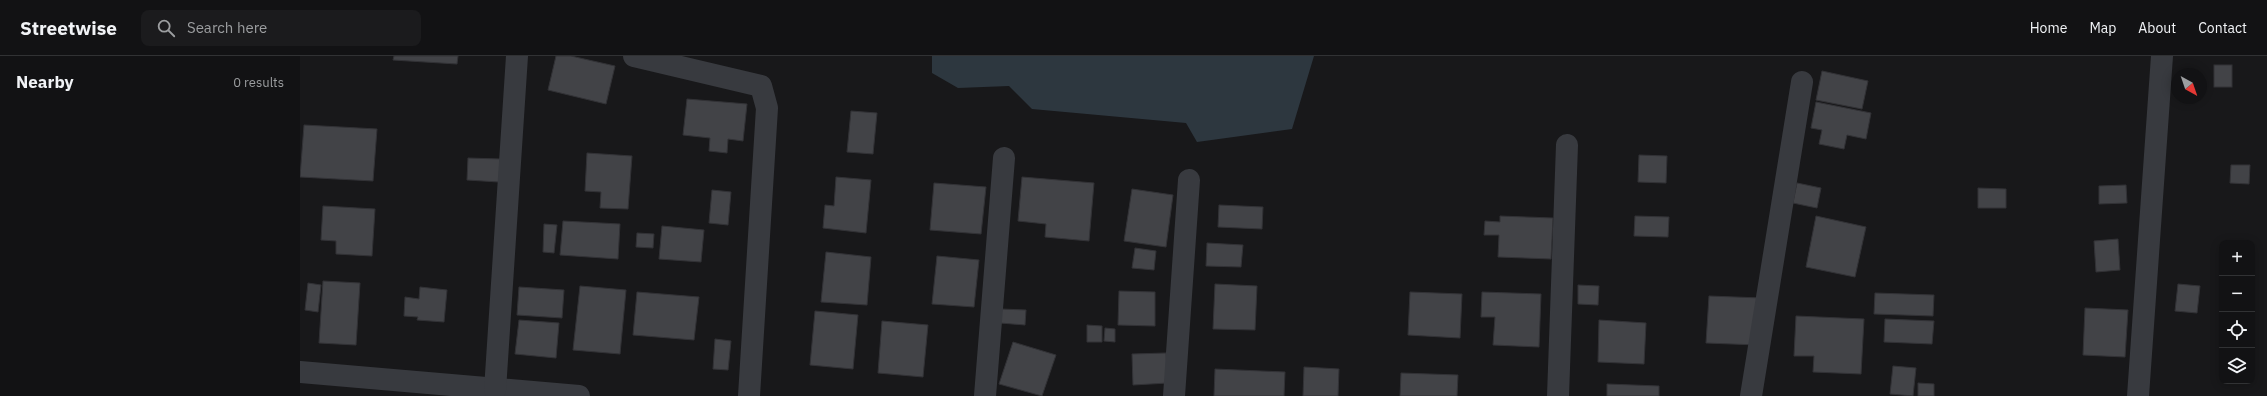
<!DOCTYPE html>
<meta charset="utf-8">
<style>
:root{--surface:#121214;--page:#1b1b1d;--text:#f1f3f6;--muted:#9c9ea0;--line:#313234}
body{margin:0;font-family:"IBM Plex Sans",sans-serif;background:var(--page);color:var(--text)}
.controls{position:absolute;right:12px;bottom:12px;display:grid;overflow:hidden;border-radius:8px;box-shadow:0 2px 10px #0003}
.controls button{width:36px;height:36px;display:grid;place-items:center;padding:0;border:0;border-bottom:1px solid var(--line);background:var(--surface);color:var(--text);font:20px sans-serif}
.compass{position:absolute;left:1871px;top:12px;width:36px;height:36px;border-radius:50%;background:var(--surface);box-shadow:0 2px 10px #0003;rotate:140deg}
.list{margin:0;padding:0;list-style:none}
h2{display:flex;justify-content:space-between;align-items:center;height:52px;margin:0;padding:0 16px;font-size:17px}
h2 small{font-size:13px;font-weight:400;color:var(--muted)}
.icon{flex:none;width:22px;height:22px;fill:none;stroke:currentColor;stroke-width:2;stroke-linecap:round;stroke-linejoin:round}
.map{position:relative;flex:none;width:1967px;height:340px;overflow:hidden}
header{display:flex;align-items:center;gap:24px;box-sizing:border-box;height:56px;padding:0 20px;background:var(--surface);border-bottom:1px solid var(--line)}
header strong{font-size:19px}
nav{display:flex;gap:22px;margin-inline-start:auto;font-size:14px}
.search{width:280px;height:36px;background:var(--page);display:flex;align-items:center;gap:10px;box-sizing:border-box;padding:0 14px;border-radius:8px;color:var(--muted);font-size:15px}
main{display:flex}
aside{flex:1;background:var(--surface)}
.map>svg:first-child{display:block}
.water{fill:#2d373f}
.building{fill:#424347;stroke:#323236}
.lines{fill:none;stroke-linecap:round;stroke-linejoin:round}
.minor{stroke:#383a3f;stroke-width:22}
</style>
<header>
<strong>Streetwise</strong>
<div class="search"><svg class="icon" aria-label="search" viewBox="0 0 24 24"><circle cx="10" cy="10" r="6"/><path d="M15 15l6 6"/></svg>Search here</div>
<nav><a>Home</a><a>Map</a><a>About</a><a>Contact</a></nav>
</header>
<main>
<aside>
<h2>Nearby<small>0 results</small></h2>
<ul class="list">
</ul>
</aside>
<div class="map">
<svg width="1967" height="340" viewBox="0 0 1967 340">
<rect width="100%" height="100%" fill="#18181a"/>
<!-- water -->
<polygon class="water" points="632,0 1014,0 992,73 897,86 886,67 732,53 709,30 658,32 632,17"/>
<!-- building -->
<g class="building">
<polygon points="94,0 158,0 157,8 93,4"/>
<polygon points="256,0 271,0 315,10 306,48 248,34"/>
<rect x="1914" y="9" width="18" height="22"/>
<polygon points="1522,15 1568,25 1562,53 1516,44"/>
<polygon points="387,43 447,48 443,85 428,83 427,97 409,95 410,82 383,79"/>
<polygon points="1516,46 1571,57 1566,83 1547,79 1544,93 1519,88 1522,74 1511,72"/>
<polygon points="551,55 577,57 573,98 547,96"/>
<polygon points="4,69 77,73 73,125 0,121"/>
<polygon points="287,97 332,100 328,153 300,152 301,136 285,135"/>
<polygon points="1339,99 1367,100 1366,127 1338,126"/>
<polygon points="168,102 200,103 199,126 167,124"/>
<polygon points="1931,109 1950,109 1949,128 1930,127"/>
<polygon points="536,121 571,124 566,177 523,172 525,149 534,150"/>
<polygon points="722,121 794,127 789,185 745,181 746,168 718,165"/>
<polygon points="634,127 686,131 681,178 630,174"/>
<polygon points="1497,127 1521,132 1517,152 1493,147"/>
<polygon points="1826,129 1827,147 1799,148 1799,130"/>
<polygon points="1678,132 1706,133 1706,152 1678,152"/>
<polygon points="832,133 873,139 866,191 824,185"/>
<polygon points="412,134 431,136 428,169 409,167"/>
<polygon points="919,149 963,151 962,173 918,171"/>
<polygon points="23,150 75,153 72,200 36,198 36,185 21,184"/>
<polygon points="1200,160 1253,162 1251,203 1198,201 1199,179 1184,179 1185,165 1200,166"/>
<polygon points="1335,160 1369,161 1368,181 1334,180"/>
<polygon points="1516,160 1566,171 1555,221 1506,211"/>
<polygon points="263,165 320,168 318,203 260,199"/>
<polygon points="244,168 257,169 254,197 243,196"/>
<polygon points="362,170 404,174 401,206 359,203"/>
<polygon points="337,177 354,178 353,192 336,191"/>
<polygon points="1818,183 1820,214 1796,216 1794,185"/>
<polygon points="907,187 943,189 941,211 906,210"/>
<polygon points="835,192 856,195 854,214 832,212"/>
<polygon points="526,196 571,201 567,249 521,246"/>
<polygon points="637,200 679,204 674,251 632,248"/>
<polygon points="23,225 60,227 56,289 19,287"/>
<polygon points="8,227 21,229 18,256 5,254"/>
<polygon points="915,228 957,230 955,274 913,273"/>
<polygon points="1878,228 1900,230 1897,257 1875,255"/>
<polygon points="1278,229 1299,230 1298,249 1278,248"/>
<polygon points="280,230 326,234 320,298 273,294"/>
<polygon points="120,231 147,234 144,266 117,264 118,261 104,260 105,241 119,243"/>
<polygon points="219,231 264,234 262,262 217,259"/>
<polygon points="819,235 855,236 855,270 818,269"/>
<polygon points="337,236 399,241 394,284 333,279"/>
<polygon points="1110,236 1162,238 1160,282 1108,279"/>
<polygon points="1182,236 1241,238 1239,291 1193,289 1195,261 1181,261"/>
<polygon points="1575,237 1634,239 1633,260 1574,258"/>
<polygon points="1409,240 1461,242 1458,289 1406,287"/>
<polygon points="1785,252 1828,254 1825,301 1783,299"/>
<polygon points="701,253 726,254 725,269 700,267"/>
<polygon points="515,255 558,259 553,313 510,309"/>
<polygon points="1496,260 1564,263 1561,318 1513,316 1514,300 1494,300"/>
<polygon points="1585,263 1634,265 1632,288 1584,286"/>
<polygon points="219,264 259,267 256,302 215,298"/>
<polygon points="1299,264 1346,267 1344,308 1298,306"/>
<polygon points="582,265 628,269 623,321 578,317"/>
<polygon points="787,269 802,270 802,286 787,286"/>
<polygon points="805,272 815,273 815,286 804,285"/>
<polygon points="415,283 431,285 428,314 413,313"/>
<polygon points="713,286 756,299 742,340 699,328"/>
<polygon points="866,297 868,327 833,329 832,298"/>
<polygon points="1593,310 1616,312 1613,340 1590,338"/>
<polygon points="1004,311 1039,313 1038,340 1003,340"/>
<polygon points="915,313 985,316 984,340 914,340"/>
<polygon points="1101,317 1158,319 1157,340 1100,340"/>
<polygon points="1618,327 1634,328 1634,340 1618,340"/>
<polygon points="1307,328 1359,330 1359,340 1307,340"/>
</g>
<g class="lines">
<!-- minor -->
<g class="minor">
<polyline points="334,0 461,30 467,52 449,340"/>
<polyline points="0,316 279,340"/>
<polyline points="195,334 217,0"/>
<polyline points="685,340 704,102"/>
<polyline points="874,340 889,124"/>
<polyline points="1258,340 1267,89"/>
<polyline points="1451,340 1502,26"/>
<polyline points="1838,340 1862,0"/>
</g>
</g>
</svg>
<div class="controls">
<button>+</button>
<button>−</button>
<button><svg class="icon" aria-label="locate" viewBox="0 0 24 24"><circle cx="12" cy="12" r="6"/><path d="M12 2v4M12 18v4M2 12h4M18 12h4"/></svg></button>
<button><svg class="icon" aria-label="layers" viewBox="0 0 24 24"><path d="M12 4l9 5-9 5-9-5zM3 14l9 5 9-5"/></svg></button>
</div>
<svg class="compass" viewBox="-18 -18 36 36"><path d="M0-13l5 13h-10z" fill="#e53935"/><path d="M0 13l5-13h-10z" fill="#9c9ea0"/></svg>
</div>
</main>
